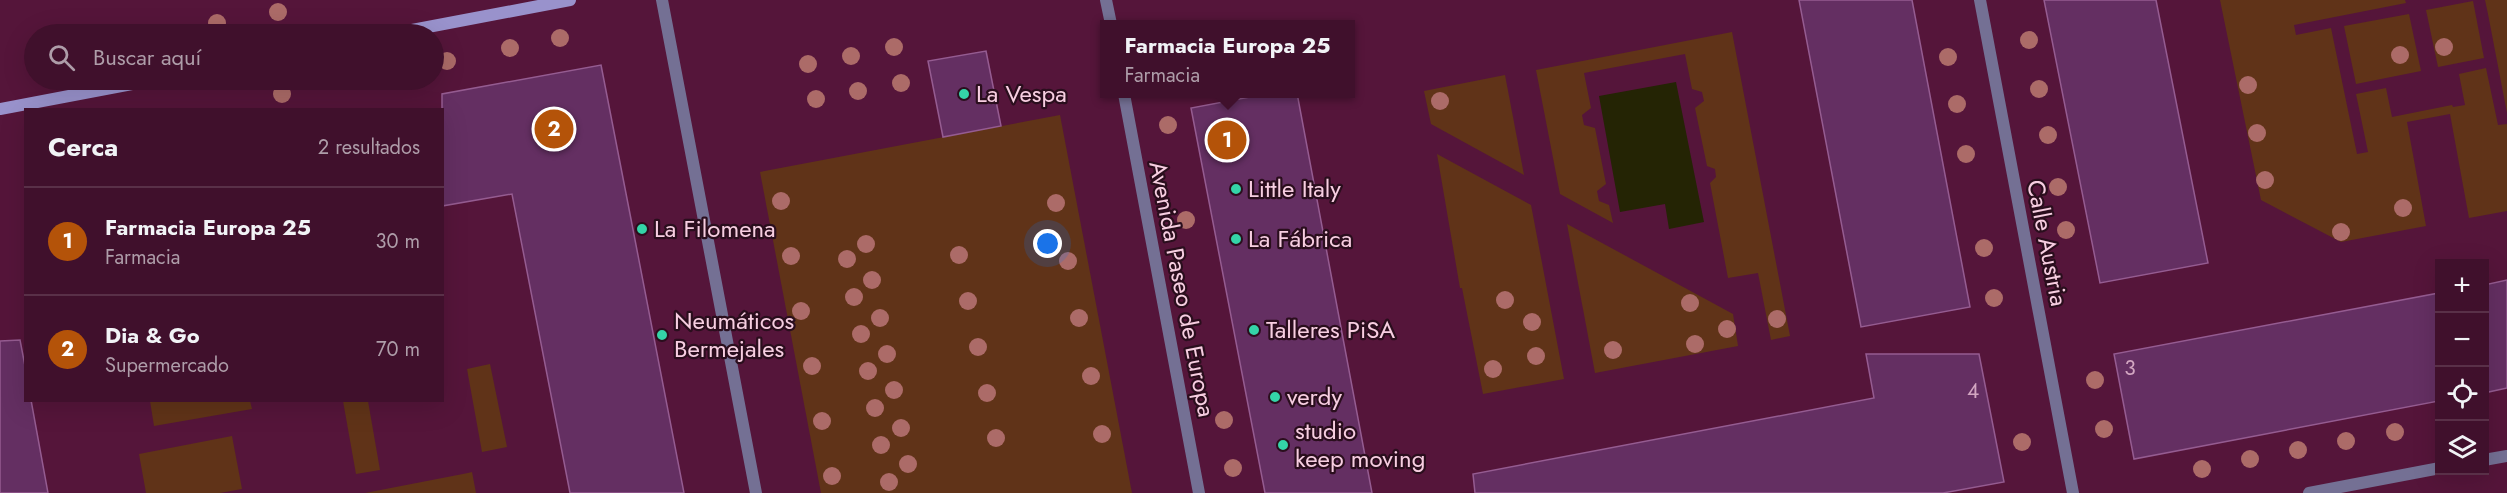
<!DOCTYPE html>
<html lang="es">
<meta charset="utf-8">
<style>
:root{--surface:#40102c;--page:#4b1e38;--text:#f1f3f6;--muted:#ae9da9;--line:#593048;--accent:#b45309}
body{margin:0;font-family:Jost,sans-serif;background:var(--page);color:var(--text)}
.controls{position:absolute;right:18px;bottom:18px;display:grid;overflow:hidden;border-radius:0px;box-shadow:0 6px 24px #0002}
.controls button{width:54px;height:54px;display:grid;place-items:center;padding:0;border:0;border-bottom:2px solid var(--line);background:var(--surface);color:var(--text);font:30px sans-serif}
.you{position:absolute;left:1048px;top:244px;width:21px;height:21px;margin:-15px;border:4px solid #fff;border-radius:50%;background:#1a73e8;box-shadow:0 0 0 9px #1a73e833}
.badge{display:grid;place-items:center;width:39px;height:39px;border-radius:50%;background:var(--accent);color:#fff;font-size:20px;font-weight:700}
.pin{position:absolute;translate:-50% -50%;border:3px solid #fff;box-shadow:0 2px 6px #0006}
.popup{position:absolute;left:1100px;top:20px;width:255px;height:78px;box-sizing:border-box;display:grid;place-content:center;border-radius:0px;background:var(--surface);filter:drop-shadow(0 2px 4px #0005);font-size:20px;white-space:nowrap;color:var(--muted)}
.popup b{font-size:22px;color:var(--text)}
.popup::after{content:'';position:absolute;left:50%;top:100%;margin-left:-12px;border:12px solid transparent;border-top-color:var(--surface)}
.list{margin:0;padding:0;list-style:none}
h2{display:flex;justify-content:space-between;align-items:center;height:78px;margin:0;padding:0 24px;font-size:26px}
h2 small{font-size:20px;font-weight:400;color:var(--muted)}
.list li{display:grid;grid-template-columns:39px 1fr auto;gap:18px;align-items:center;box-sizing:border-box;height:108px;padding:0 24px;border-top:2px solid var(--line)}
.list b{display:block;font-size:22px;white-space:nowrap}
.list p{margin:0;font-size:20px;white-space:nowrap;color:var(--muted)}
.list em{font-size:20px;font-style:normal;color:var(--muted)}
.icon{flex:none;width:33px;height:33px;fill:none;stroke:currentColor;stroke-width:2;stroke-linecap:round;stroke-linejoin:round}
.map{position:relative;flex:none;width:2507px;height:493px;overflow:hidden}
.search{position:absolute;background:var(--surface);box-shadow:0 6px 24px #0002;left:24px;top:24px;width:420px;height:66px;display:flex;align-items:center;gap:15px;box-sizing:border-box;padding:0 21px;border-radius:33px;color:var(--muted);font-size:22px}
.panel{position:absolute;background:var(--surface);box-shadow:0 6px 24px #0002;left:24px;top:108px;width:420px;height:294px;border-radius:0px}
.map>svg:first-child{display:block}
.green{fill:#603318}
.water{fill:#242404}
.building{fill:#642f62;stroke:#955c91;stroke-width:1.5}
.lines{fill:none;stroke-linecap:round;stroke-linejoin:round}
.minor{stroke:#747094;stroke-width:12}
.tertiary{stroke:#747094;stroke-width:12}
.secondary{stroke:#9992cc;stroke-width:12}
.tree{fill:#ac6b68}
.poi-dot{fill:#34d4a8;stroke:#2a0e1d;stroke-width:2}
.labels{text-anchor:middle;stroke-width:4.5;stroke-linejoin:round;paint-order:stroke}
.number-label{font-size:21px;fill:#d2a6c1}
.poi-label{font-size:24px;fill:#f7cee1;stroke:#2a0e1d;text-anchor:start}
.street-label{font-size:24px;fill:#f7cee1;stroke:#2a0e1d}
</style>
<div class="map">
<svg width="2507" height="493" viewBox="0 0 2507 493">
<rect width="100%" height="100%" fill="#55153a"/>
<!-- green -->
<g class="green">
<polygon points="2220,0 2405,0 2406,3 2294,25 2296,35 2331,28 2357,154 2368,152 2356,94 2386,88 2392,117 2452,105 2453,107 2465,105 2459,74 2486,68 2498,125 2507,124 2507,211 2469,218 2450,114 2407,122 2426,226 2341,242 2261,200"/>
<polygon points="2485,0 2507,0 2507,113 2488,14"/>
<polygon points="2473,1 2484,58 2438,67 2426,10"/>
<polygon points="2409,14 2421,71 2356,84 2344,26"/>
<polygon points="1732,32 1790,336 1771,340 1758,273 1728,278 1710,183 1716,177 1715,169 1707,166 1695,108 1704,101 1702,92 1692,89 1685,54 1584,73 1591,108 1582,115 1584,125 1595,128 1606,184 1597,191 1599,201 1609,205 1613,223 1560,194 1536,70"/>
<polygon points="1505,75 1524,175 1431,124 1424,91"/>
<polygon points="1060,115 1132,493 821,493 760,172"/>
<polygon points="1437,154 1531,205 1564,379 1483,394 1462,288 1460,288"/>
<polygon points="1567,224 1733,314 1738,346 1595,373"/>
<polygon points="490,364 507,447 482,452 467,369"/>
<polygon points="150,401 250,401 252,409 154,426"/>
<polygon points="343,401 368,401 380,470 356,474"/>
<polygon points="232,436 242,489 220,493 146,493 139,454"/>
<polygon points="472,472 476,493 365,493 468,473"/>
</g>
<!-- water -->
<polygon class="water" points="1676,82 1704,222 1669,229 1665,204 1620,212 1599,96"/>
<!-- building -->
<g class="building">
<polygon points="1799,0 1912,0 1970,307 1861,327"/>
<polygon points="2044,0 2156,0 2208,263 2100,283"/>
<polygon points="986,51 1001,126 943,137 928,61"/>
<polygon points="601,65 630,214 684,493 570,493 512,194 442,206 442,94"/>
<polygon points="1271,93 1297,93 1372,493 1265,493 1191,108"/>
<polygon points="2507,280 2507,388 2484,393 2484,285"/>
<polygon points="2439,293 2439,401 2134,459 2114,354"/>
<polygon points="20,340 26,371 26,400 31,400 48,493 0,493 0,341"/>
<polygon points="1866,354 1979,354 2004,482 1943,493 1475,493 1473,474 1874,398"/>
</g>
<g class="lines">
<!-- minor -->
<g class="minor">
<polyline points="1980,0 2073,493"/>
<polyline points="2484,460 2507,456"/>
<polyline points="2309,493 2440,468"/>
</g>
<!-- tertiary -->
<g class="tertiary">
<polyline points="662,0 756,493"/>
<polyline points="1106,0 1111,24"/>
<polyline points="1124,94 1199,493"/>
</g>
<!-- secondary -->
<g class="secondary">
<polyline points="391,34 570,0"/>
<polyline points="0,109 153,80"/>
</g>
</g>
<!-- trees -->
<g class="tree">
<circle cx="278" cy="12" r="9"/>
<circle cx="217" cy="23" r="9"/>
<circle cx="560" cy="38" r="9"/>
<circle cx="2029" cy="40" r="9"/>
<circle cx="894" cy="47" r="9"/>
<circle cx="2444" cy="47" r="9"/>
<circle cx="510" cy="48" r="9"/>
<circle cx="2400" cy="55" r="9"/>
<circle cx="851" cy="56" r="9"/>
<circle cx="1948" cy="57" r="9"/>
<circle cx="447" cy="61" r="9"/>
<circle cx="808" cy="64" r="9"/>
<circle cx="901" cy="83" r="9"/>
<circle cx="2248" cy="85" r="9"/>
<circle cx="2039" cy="89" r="9"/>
<circle cx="858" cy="91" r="9"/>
<circle cx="282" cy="94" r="9"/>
<circle cx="816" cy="99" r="9"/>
<circle cx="1440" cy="101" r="9"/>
<circle cx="1957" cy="104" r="9"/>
<circle cx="1168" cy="125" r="9"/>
<circle cx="2257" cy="133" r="9"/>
<circle cx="2048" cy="135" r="9"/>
<circle cx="1966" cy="154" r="9"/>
<circle cx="2265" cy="180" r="9"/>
<circle cx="2058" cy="187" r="9"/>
<circle cx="781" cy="201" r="9"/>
<circle cx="1056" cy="203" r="9"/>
<circle cx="2403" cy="208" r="9"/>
<circle cx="1186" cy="220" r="9"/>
<circle cx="2066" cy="230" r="9"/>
<circle cx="2341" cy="232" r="9"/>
<circle cx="866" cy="244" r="9"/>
<circle cx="1984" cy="248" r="9"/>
<circle cx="959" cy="255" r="9"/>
<circle cx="791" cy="256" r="9"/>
<circle cx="847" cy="259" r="9"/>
<circle cx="1068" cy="261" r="9"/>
<circle cx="872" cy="280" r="9"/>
<circle cx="854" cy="297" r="9"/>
<circle cx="1994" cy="298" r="9"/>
<circle cx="1505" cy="300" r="9"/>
<circle cx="968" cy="301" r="9"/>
<circle cx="1690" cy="303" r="9"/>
<circle cx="801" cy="311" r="9"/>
<circle cx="880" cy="318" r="9"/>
<circle cx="1079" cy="318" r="9"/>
<circle cx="1777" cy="319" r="9"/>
<circle cx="1532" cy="322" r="9"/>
<circle cx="1727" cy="329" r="9"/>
<circle cx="861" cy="334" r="9"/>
<circle cx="1695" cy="344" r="9"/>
<circle cx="978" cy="347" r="9"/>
<circle cx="1613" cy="350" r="9"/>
<circle cx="887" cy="354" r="9"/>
<circle cx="1536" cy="356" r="9"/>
<circle cx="812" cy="366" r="9"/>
<circle cx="1493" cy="369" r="9"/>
<circle cx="868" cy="371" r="9"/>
<circle cx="1091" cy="376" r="9"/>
<circle cx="2095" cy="380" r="9"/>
<circle cx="894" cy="390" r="9"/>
<circle cx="987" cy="393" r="9"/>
<circle cx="875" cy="408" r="9"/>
<circle cx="1224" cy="420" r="9"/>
<circle cx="822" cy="421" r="9"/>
<circle cx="901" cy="428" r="9"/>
<circle cx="2104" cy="429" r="9"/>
<circle cx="2395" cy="432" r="9"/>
<circle cx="1102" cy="434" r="9"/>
<circle cx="996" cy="438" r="9"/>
<circle cx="2346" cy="441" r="9"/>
<circle cx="2022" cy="442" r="9"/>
<circle cx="881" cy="445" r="9"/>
<circle cx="2298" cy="450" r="9"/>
<circle cx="2250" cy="459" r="9"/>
<circle cx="908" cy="464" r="9"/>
<circle cx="1233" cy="468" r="9"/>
<circle cx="2202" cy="469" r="9"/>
<circle cx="832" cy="476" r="9"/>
<circle cx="889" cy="482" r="9"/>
</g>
<!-- markers -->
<g class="poi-dot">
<circle cx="964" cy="94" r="6"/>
<circle cx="1236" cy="189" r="6"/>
<circle cx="642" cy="229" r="6"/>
<circle cx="1236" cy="239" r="6"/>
<circle cx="1254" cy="330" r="6"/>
<circle cx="662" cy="335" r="6"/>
<circle cx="1275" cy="397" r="6"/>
<circle cx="1283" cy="445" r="6"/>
</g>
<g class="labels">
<!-- number labels -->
<g class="number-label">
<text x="2130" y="375">3</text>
<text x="1973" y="398">4</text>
</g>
<!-- poi labels -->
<g class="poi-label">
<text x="976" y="102">La Vespa</text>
<text x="1248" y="197">Little Italy</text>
<text x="654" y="237">La Filomena</text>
<text x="1248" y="247">La Fábrica</text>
<text x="674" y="329">Neumáticos<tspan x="674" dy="28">Bermejales</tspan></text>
<text x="1266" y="338">Talleres PiSA</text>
<text x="1287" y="405">verdy</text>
<text x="1295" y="439">studio<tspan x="1295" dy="28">keep moving</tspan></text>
</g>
<!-- street labels -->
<g class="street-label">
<text transform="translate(2047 243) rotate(79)" y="8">Calle Austria</text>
<text transform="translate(1182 289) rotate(79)" y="8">Avenida Paseo de Europa</text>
</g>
</g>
</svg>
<div class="controls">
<button>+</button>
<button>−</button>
<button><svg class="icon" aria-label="locate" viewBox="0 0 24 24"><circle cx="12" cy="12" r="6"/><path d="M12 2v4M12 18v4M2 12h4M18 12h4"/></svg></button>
<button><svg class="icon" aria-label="layers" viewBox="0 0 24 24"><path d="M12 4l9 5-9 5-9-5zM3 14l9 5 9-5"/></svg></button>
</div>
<div class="you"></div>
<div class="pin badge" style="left:1227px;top:140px">1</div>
<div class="popup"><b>Farmacia Europa 25</b>Farmacia</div>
<div class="pin badge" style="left:554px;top:129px">2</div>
<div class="search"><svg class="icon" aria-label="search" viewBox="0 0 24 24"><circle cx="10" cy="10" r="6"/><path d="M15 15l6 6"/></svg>Buscar aquí</div>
<section class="panel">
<h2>Cerca<small>2 resultados</small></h2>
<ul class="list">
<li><span class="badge">1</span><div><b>Farmacia Europa 25</b><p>Farmacia</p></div><em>30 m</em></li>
<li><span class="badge">2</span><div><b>Dia &amp; Go</b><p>Supermercado</p></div><em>70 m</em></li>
</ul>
</section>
</div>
